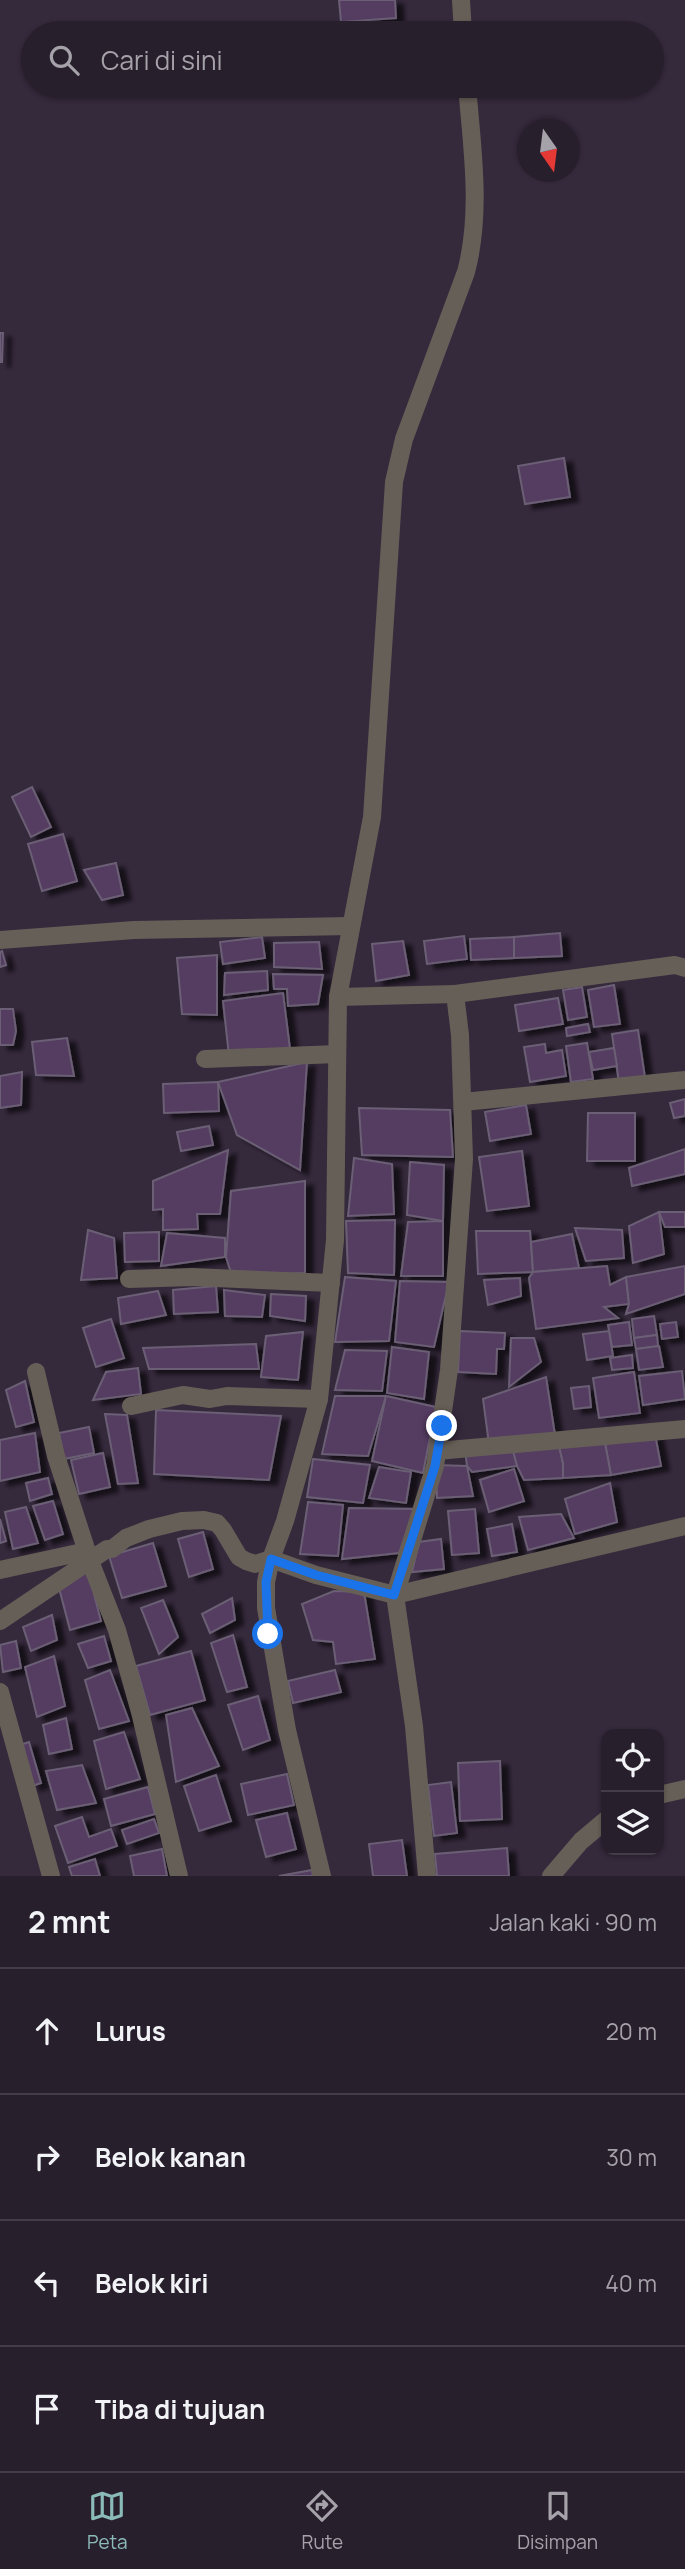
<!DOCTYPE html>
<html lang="id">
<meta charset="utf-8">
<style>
:root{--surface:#281f2d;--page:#302735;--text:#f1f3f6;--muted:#a5a2aa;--line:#443d49;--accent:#8bbbb9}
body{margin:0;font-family:Manrope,sans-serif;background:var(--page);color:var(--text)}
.controls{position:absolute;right:21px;bottom:21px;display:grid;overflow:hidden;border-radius:14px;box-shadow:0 2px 5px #0004}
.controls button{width:63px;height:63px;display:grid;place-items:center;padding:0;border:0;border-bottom:2px solid var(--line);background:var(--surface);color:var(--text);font:35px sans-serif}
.compass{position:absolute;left:517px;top:119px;width:63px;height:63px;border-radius:50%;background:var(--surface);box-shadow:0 2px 5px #0004;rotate:166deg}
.stop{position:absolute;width:21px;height:21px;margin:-16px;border:5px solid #1a73e8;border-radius:50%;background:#fff}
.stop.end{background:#1a73e8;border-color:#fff;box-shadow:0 2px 7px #0008}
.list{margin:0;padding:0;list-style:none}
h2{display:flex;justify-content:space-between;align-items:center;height:91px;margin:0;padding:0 28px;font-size:30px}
h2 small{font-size:23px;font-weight:400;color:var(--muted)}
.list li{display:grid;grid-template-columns:46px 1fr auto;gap:21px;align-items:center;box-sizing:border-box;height:126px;padding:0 28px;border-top:2px solid var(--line)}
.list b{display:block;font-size:26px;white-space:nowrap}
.list em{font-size:23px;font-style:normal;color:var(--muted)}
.icon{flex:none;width:38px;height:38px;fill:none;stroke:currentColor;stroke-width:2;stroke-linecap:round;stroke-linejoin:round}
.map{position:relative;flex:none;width:685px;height:1876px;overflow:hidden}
.search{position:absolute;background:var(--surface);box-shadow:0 2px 5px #0004;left:21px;right:21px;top:21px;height:77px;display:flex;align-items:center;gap:18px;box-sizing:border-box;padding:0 24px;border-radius:38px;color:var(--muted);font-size:26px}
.sheet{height:595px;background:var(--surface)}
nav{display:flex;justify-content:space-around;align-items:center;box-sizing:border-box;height:98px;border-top:2px solid var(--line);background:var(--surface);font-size:19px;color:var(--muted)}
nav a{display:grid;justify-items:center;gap:4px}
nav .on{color:var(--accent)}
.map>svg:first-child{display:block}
.building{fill:#543c62;stroke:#6b5f74;stroke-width:2;filter:url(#shadow)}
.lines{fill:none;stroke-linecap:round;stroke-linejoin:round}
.minor{stroke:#665f57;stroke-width:18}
.route{stroke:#1a73e8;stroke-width:9}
</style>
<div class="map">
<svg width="685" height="1876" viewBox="0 0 685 1876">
<defs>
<filter id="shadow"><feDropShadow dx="8" dy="4.5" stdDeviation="2" flood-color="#0009"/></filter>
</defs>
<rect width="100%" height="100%" fill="#35293c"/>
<!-- building -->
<g class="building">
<polygon points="339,0 395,0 396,18 341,22"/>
<polygon points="0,333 3,333 2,362 0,362"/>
<polygon points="564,458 570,497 525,504 518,466"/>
<polygon points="32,787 51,827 31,837 12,797"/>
<polygon points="63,834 77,881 42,891 28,844"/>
<polygon points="116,863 123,895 102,900 84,870"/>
<polygon points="560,933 562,956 514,958 514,937"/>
<polygon points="464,936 467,959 427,964 424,941"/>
<polygon points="262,937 265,958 223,964 220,942"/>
<polygon points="514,937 514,958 471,960 470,939"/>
<polygon points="403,941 409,975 376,981 372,944"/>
<polygon points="319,942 322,969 274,967 274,943"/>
<polygon points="2,951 6,965 0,967 0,952"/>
<polygon points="217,955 217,1015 182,1014 177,958"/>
<polygon points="267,971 268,990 224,995 225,973"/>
<polygon points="273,974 323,975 318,1004 288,1006 287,989 274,989"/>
<polygon points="614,985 620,1024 594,1027 588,990"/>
<polygon points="582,987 587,1017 568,1020 563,990"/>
<polygon points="283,993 290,1049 229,1056 223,1001"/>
<polygon points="558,998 563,1024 519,1031 515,1005"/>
<polygon points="0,1009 13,1009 16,1031 13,1045 0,1045"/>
<polygon points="588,1024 590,1032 567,1036 566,1028"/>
<polygon points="638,1030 645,1078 619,1083 612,1034"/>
<polygon points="67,1038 74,1076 36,1075 32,1042"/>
<polygon points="587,1043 593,1079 571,1082 566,1046"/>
<polygon points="545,1044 546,1053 562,1050 566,1076 530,1082 524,1047"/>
<polygon points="614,1048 617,1066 593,1070 589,1052"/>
<polygon points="307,1062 300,1170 237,1135 218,1082"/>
<polygon points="22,1072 21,1105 0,1108 0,1076"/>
<polygon points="218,1082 219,1111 164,1113 163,1084"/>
<polygon points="685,1099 685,1116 674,1118 670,1103"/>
<polygon points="526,1105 531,1134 490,1141 485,1112"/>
<polygon points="359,1108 450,1110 453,1157 362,1155"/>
<polygon points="588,1113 635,1113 635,1161 587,1161"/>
<polygon points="209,1126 213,1145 181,1151 177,1132"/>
<polygon points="685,1149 685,1174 632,1186 629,1168"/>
<polygon points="228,1150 220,1214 197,1214 198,1229 163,1230 163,1209 153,1210 153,1181"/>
<polygon points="522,1151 529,1206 487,1211 479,1157"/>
<polygon points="354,1158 392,1164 394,1214 348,1216"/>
<polygon points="410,1162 444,1165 443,1221 407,1215"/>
<polygon points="305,1181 305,1273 232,1276 226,1257 231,1191"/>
<polygon points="659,1212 685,1212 685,1227 665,1227"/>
<polygon points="659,1212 664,1254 633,1263 629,1226"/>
<polygon points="395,1220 394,1275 348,1273 346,1221"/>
<polygon points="443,1221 443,1276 401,1276 408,1222"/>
<polygon points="575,1228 622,1230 624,1258 586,1261"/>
<polygon points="88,1230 114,1238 117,1278 81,1280"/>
<polygon points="476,1231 530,1231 533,1272 478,1274"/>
<polygon points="159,1232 159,1261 125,1262 124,1233"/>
<polygon points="167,1233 225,1238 225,1257 161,1266"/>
<polygon points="572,1234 579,1268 533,1272 531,1242"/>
<polygon points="607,1266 610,1285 626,1277 629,1304 604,1307 618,1318 536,1329 529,1278 533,1272"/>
<polygon points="685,1266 685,1294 626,1314 629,1304 626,1277"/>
<polygon points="345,1277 396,1281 389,1341 335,1342"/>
<polygon points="520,1278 521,1296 488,1305 484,1280"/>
<polygon points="400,1281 449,1282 434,1347 395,1342"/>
<polygon points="216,1286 218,1312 174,1314 173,1290"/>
<polygon points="224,1290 265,1295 262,1317 225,1316"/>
<polygon points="158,1291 166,1315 121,1324 118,1298"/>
<polygon points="271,1294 306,1296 305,1321 270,1316"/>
<polygon points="654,1316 657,1335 634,1338 632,1319"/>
<polygon points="111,1319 124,1358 96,1367 83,1328"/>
<polygon points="629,1322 632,1345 612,1347 608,1325"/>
<polygon points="676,1322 678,1337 662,1339 660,1324"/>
<polygon points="460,1331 505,1333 504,1349 497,1349 496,1374 458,1372"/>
<polygon points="609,1331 613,1356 587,1360 583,1334"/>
<polygon points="303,1332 298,1380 261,1377 266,1336"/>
<polygon points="657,1335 658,1346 636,1349 634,1338"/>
<polygon points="511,1338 534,1338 541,1362 509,1387"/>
<polygon points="256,1344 259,1369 149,1369 143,1348"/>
<polygon points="659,1346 663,1367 639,1370 636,1349"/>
<polygon points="392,1347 429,1352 424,1399 387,1393"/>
<polygon points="345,1350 387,1351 382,1391 335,1390"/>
<polygon points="632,1355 633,1368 612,1370 610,1358"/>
<polygon points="138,1368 141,1394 93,1400 106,1372"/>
<polygon points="682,1371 685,1399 643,1405 639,1376"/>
<polygon points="634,1372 640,1413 599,1418 593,1378"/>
<polygon points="546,1377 555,1435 489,1444 483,1399"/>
<polygon points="25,1381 34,1422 16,1427 6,1390"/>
<polygon points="589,1386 591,1407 574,1409 571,1388"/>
<polygon points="335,1396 386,1396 368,1456 322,1454"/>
<polygon points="386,1396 436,1407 423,1473 372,1461"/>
<polygon points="156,1410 281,1416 269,1480 154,1474"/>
<polygon points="105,1414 127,1415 138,1483 118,1484"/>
<polygon points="89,1427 94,1453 64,1459 59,1433"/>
<polygon points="35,1433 40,1472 0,1481 0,1440"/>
<polygon points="655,1434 661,1466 611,1475 605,1443"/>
<polygon points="558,1442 563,1463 563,1478 524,1480 517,1466 512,1448"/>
<polygon points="558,1442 605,1443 611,1475 563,1478 563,1463"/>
<polygon points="512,1448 517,1466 472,1472 467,1466 465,1450"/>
<polygon points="103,1453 110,1487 79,1494 71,1460"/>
<polygon points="313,1459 370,1465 363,1503 307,1497"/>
<polygon points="436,1465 467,1466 473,1496 437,1498"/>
<polygon points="379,1467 411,1472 406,1503 369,1498"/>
<polygon points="514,1469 524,1501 489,1512 480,1480"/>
<polygon points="48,1478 52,1494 30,1501 26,1483"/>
<polygon points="610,1483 617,1522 575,1534 565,1499"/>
<polygon points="53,1501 63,1534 45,1540 33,1506"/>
<polygon points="308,1502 343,1505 338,1556 300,1554"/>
<polygon points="26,1507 38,1543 13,1549 5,1512"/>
<polygon points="349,1508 415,1509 399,1553 342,1559"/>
<polygon points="475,1509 479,1553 452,1555 448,1511"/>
<polygon points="561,1514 574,1538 528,1550 519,1517"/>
<polygon points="0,1519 6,1541 0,1543"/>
<polygon points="512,1524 517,1552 492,1556 487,1529"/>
<polygon points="203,1532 213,1569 189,1577 178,1539"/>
<polygon points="441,1539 444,1569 412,1572 419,1542"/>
<polygon points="153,1543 166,1586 122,1598 109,1556"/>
<polygon points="88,1571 101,1621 70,1630 59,1588"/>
<polygon points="334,1591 364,1592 375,1659 336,1664 333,1642 313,1640 302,1604"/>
<polygon points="232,1598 235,1620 210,1633 202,1614"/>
<polygon points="163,1600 178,1637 159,1654 141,1608"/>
<polygon points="52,1615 57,1640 31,1651 23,1627"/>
<polygon points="233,1635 247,1687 227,1692 211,1643"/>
<polygon points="104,1636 111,1661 88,1668 78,1644"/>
<polygon points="16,1641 21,1668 3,1672 0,1645"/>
<polygon points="191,1651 205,1700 150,1715 136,1666"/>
<polygon points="54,1656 65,1706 37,1717 25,1667"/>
<polygon points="110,1670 129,1721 99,1729 85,1680"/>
<polygon points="335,1670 341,1692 293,1703 288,1681"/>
<polygon points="258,1696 270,1740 243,1750 228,1705"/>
<polygon points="192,1708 219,1766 176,1782 166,1715"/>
<polygon points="66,1718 72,1749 49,1754 43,1725"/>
<polygon points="124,1732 140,1779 106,1789 94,1741"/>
<polygon points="29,1742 41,1783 32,1786 20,1745"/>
<polygon points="500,1761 502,1819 460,1821 458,1763"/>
<polygon points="82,1765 96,1803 57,1810 46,1771"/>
<polygon points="287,1774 294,1805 248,1815 241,1784"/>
<polygon points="216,1775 231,1821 199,1831 184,1786"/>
<polygon points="451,1782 457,1833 434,1836 428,1785"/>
<polygon points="148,1787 155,1814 111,1826 104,1799"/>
<polygon points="287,1813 296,1849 266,1857 256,1820"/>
<polygon points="82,1817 89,1837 111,1829 117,1846 68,1863 55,1826"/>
<polygon points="154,1819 159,1833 127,1844 122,1830"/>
<polygon points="402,1840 407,1876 373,1876 369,1844"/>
<polygon points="507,1848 509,1876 437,1876 435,1854"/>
<polygon points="162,1849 167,1876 134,1876 130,1856"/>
<polygon points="95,1859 100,1876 72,1876 69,1867"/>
<polygon points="312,1870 313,1876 279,1876"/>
</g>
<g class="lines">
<!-- minor -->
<g class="minor">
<polyline points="461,0 463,33"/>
<polyline points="0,940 134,930 351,926"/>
<polyline points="455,994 675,965 685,968"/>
<polyline points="338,997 455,994 460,1035 464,1159 449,1370 435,1466 395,1595 414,1726 427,1876"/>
<polyline points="205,1059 337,1054"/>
<polyline points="463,1102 685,1080"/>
<polyline points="129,1279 192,1277 331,1283"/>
<polyline points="36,1372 56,1456 90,1561 117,1630 140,1712 179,1876"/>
<polyline points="131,1406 183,1395 210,1399 227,1396 319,1399"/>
<polyline points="437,1451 685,1429"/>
<polyline points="0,1570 87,1551"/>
<polyline points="0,1621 107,1549 112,1549 126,1538 149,1529 182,1521 204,1520 217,1523 223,1530 239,1557 246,1561 255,1564 271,1559 316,1575 395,1595 685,1526"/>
<polyline points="0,1692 51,1876"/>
<polyline points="659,1795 685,1789"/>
<path d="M322,1876L287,1730L266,1608V1582L271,1559L285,1521L319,1399L335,1240L338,997L372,817L394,482L404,439L466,272C482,212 472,147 467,86"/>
<polyline points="551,1876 581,1841 606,1820"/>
</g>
</g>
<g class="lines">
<!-- route -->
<polyline class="route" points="268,1634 266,1582 271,1559 316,1575 394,1595 435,1466 442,1426"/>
</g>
</svg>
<div class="controls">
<button><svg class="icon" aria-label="locate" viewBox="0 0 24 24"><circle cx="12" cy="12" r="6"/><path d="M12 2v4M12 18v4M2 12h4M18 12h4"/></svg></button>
<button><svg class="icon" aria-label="layers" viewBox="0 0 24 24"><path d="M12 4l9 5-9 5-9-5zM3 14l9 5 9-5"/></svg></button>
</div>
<svg class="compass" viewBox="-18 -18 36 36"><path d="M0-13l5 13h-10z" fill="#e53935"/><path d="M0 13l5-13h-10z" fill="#a5a2aa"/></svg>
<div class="stop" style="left:268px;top:1634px"></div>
<div class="stop end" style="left:442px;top:1426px"></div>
<div class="search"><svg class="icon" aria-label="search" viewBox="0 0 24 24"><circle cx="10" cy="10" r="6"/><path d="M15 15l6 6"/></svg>Cari di sini</div>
</div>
<section class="sheet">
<h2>2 mnt<small>Jalan kaki · 90 m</small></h2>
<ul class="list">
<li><svg class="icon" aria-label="ahead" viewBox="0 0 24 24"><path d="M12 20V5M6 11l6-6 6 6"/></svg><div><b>Lurus</b></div><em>20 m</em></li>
<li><svg class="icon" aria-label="right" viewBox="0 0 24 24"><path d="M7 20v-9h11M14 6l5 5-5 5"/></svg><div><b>Belok kanan</b></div><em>30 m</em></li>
<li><svg class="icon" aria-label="left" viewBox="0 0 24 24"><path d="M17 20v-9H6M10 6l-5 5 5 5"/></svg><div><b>Belok kiri</b></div><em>40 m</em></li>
<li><svg class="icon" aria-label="arrive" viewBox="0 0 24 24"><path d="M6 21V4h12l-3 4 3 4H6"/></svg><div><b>Tiba di tujuan</b></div></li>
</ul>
</section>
<nav>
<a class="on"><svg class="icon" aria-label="map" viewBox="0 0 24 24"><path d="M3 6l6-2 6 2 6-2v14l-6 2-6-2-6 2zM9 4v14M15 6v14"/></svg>Peta</a>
<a><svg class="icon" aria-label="directions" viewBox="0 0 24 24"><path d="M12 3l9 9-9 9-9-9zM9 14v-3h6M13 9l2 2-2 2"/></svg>Rute</a>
<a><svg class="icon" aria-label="saved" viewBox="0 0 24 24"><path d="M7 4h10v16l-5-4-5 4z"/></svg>Disimpan</a>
</nav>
